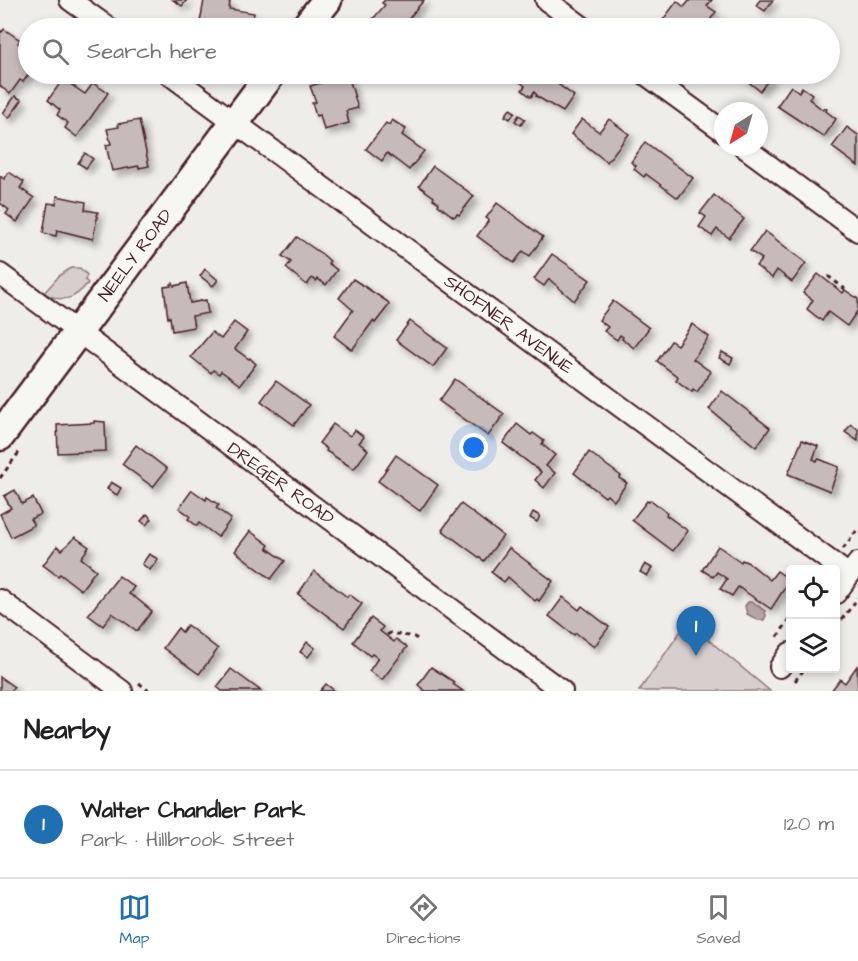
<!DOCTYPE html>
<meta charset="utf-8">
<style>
:root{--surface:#fff;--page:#f2f2f2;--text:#202124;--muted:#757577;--line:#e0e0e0;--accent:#1f6fb2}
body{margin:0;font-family:"Architects Daughter",sans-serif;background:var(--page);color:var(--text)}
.controls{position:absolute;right:18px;bottom:18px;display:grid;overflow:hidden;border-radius:6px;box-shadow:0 3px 9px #0003}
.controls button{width:54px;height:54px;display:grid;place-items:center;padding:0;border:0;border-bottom:2px solid var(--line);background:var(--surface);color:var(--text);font:30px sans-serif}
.compass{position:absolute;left:714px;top:102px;width:54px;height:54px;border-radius:50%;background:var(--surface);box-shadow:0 3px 9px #0003;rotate:217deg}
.you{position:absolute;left:474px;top:448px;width:21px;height:21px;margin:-15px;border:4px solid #fff;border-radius:50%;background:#1a73e8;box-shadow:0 0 0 9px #1a73e833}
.badge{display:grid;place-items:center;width:39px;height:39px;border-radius:50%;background:var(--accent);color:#fff;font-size:20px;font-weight:700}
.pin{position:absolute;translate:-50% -50px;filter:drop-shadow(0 2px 3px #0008)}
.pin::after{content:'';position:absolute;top:32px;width:21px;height:18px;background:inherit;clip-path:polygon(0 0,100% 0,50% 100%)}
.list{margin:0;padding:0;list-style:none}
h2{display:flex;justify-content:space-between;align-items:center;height:78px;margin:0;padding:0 24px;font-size:26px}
h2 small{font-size:20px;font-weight:400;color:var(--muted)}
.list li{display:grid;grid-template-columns:39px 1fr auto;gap:18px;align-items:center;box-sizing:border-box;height:108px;padding:0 24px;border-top:2px solid var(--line)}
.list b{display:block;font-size:22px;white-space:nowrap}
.list p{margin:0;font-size:20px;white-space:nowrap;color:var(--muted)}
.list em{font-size:20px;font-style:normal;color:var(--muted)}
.icon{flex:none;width:33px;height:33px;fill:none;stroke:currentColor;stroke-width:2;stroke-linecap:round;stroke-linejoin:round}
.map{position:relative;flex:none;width:858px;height:691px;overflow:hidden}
.search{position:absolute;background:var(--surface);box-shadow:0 3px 9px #0003;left:18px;right:18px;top:18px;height:66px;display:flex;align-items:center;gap:15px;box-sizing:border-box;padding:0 21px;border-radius:33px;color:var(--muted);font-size:22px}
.sheet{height:186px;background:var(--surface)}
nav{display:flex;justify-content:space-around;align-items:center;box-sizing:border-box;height:84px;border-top:2px solid var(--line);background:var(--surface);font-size:16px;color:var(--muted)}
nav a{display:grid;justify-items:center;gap:3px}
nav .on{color:var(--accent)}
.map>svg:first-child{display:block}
.green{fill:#d7cfce;stroke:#90777c;stroke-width:1.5}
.water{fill:#b4a4a5;stroke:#8a6f74;stroke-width:1.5}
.building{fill:#c6babb;stroke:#4a1f2b;stroke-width:1.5;filter:url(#shadow)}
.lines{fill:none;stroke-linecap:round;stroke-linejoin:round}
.street-casing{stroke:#4a1f2b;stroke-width:24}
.secondary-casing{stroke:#4a1f2b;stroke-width:33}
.path{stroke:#4a1f2b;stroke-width:3;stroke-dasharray:4.5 4.5;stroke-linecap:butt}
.street{stroke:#f6f6f2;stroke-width:20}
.secondary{stroke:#f6f6f2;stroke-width:28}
.labels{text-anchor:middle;stroke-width:4.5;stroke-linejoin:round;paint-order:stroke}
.street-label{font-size:18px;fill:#4a1f2b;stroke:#f6f6f2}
</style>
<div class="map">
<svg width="858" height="691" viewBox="0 0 858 691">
<defs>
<filter id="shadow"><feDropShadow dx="5" dy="5" stdDeviation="3" flood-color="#0004"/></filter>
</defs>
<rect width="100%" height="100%" fill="#efedea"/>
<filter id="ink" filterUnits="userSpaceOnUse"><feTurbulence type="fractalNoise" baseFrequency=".0167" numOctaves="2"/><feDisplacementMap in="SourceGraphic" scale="12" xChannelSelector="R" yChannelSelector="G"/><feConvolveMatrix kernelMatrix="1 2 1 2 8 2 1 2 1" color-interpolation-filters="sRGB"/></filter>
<g filter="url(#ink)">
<!-- green -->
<g class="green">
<path d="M71,268H80L87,275L85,280L88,283C75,299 63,304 44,293L59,276Z"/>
<polygon points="687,622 770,691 639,691"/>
</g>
<!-- water -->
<polygon class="water" points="748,602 753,602 765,611 766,616 764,620 758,620 747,614 745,606"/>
<!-- building -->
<g class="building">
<polygon points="173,0 187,0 182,6"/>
<polygon points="204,0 224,0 230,2 229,9 254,13 252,25 237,23 237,28 199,28"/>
<polygon points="385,0 424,0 401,28 383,28 372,20 385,5 382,3"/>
<polygon points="690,0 712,0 707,6 716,12 707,24 713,28 673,28 662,21 677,1 684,7"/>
<polygon points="760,0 773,0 765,11 756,5"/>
<polygon points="475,22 485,28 470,28"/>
<polygon points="788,22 797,28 784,28"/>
<polygon points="4,29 20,40 18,43 28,51 29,74 23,82 20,80 10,94 0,86 0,30 2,32"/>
<polygon points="524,74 547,74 547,76 574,96 563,112 536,96 537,95 534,92 531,97 522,90 525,86 519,81"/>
<polygon points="743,74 773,74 760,91 741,76"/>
<polygon points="348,75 358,108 346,111 349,123 324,130 320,115 316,116 312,103 316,102 310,86"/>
<polygon points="63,79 85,94 93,83 108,93 77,137 65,128 68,123 57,115 60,110 48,100"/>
<polygon points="791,86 799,92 802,87 812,94 809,99 823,110 825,108 827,109 826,111 836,119 824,137 777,106"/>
<polygon points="15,96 22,100 9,118 3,113"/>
<polygon points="510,109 515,112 510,119 505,116"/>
<polygon points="519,115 525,119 521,125 515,121"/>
<polygon points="582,119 599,132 609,119 629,134 607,162 571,134"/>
<polygon points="139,120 149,166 139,168 139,166 112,171 106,145 111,144 107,129 119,127 118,124"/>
<polygon points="392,120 406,129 402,135 424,151 409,170 387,153 382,161 366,149 386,123 389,125"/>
<polygon points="847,127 858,135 858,166 832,147"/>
<polygon points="645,142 693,178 678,198 646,174 644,177 634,169 636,166 631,162"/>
<polygon points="85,153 93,159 86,168 78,163"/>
<polygon points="433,166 474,196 459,215 457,214 454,217 438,205 439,203 433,199 434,197 419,186"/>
<polygon points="9,172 24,182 20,188 34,198 17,222 6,214 9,210 0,203 0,176 4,179"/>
<polygon points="714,195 744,219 729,238 717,229 712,236 699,227 706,217 700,213"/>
<polygon points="57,196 86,202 85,210 98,212 93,239 57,230 56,236 43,233 48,203 56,204"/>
<polygon points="497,203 543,237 530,256 523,251 514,263 477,236 489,220 486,218"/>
<polygon points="765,231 806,263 792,282 777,270 772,278 756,266 762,259 750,251"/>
<polygon points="297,237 322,254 330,261 328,263 337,270 326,285 318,279 316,281 312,278 307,285 286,268 291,262 282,256"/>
<polygon points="552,254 590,280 574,301 549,279 544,286 534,279"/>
<polygon points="205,269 218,280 213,286 200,276"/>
<polygon points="818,274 843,293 845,290 858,299 858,310 847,326 828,312 822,321 807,309 813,300 803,293"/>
<polygon points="353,279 388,302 389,305 375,323 373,321 352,350 334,336 353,310 339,298"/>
<polygon points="173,283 174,286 187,283 190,303 206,300 208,313 192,316 194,327 172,331 170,317 168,318 164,287 171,286 171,284"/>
<polygon points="613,301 649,328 634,348 622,339 623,337 620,335 617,340 604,331 608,327 599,320"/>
<polygon points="410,321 447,348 433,367 396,340"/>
<polygon points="234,322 247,332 235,349 249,359 250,358 256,364 240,385 221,371 219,374 213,370 211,373 191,357 212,332 221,339"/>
<polygon points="692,324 709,337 693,359 711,372 697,392 693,389 692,392 676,380 678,377 657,361 671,341 677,345"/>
<polygon points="722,352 733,358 730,364 719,358"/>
<polygon points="455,379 504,414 488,436 439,401"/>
<polygon points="276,381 309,405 294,425 261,401"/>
<polygon points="722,391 770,428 756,447 709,409"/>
<polygon points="94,421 105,422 106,451 58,453 57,425 94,423"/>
<polygon points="333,424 350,436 355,430 364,437 359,443 368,450 354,469 326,451 327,449 319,443"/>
<polygon points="517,424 531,435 533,433 544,441 542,444 544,446 555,455 546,466 555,473 544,488 535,480 541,472 503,443"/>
<polygon points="851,424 858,429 858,441 845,432"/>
<polygon points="802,440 818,446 813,459 817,461 819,459 839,467 830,491 788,474"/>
<polygon points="136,445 167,469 153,487 122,464"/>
<polygon points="589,452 621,476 619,478 627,483 614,501 607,495 605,497 574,473"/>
<polygon points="396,455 438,485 420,511 378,481"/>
<polygon points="111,482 121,488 117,495 107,489"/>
<polygon points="15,490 22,504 33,498 41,514 30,519 34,525 11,537 0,514 11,508 4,496"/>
<polygon points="192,490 206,500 207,497 219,505 216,508 231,519 218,537 199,523 197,526 188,519 190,516 179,508"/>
<polygon points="651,500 667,513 666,515 688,531 673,551 632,520 647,501 649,502"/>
<polygon points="461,504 503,536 484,561 442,530"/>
<polygon points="533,512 540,516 537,522 530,518"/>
<polygon points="147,514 152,519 146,525 141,521"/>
<polygon points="250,531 269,545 267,548 285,561 271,579 235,551"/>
<polygon points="75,537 89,547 81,558 96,570 81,590 60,574 58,576 43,565 57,546 62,550"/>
<polygon points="718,546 741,562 742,560 749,563 770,580 777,571 790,580 771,609 738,587 732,596 720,589 727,579 717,572 713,577 702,570"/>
<polygon points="509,548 553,581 539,601 537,599 535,601 508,577 504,582 491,572"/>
<polygon points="149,554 158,559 150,570 142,564"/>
<polygon points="645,564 652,568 647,576 640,572"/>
<polygon points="314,571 347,597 349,594 362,604 344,628 298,594"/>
<polygon points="119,576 134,587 129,594 136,598 152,611 137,631 112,613 103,626 88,615"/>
<polygon points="563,597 579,610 582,606 609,627 594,647 576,633 574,635 549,616"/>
<polygon points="371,618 383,627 380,631 394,642 396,639 407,647 382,680 369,671 378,658 372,654 370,656 353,642"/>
<polygon points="187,625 218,649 199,674 163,648 178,628 182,632"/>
<polygon points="307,642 315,648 308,657 300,652"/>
<polygon points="857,666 858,691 831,691 840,679 845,683"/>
<polygon points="431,667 454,682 453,684 463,691 425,691 418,685"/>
<polygon points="231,669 261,691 222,691 217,687"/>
<polygon points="0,677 14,687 11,691 0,691"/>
<polygon points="326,684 335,691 320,691"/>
</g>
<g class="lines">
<!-- street casing -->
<g class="street-casing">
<g id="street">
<polyline points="70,0 109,28"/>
<polyline points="546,0 584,28"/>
<polyline points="169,74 849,575"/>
<polyline points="645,74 723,131"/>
<polyline points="744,147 858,231"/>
<polyline points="0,274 562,691"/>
<polyline points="836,593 858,563"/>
<polyline points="0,600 122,691"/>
<polyline points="780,667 790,653"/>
</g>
</g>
<!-- secondary casing -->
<g class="secondary-casing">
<g id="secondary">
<polyline points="305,28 327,0"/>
<polyline points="0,436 271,74"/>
</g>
</g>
<!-- path -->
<g class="path">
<polyline points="828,276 845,289"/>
<polyline points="0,478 20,451"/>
<polyline points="843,549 858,529"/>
<polyline points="836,627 858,598"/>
<polyline points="387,635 390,633 414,637 419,640"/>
<polyline points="777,637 790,619"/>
<polyline points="795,681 805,668"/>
<polyline points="139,683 149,691"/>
</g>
<!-- street -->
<use href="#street" class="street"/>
<!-- secondary -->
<use href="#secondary" class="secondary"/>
</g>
</g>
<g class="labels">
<!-- street labels -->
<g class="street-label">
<text transform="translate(135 255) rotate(-53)" y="6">NEELY ROAD</text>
<text transform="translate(509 324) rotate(36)" y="6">SHOFNER AVENUE</text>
<text transform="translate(281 483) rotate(36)" y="6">DREGER ROAD</text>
</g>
</g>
</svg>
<div class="controls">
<button><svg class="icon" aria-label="locate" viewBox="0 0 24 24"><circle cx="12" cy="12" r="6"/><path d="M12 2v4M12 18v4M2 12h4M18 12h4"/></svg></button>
<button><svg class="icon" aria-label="layers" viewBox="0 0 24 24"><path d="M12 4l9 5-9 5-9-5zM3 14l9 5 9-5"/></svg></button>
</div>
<svg class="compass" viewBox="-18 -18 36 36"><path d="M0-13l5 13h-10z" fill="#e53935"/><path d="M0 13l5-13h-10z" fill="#757577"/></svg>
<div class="you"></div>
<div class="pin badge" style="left:696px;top:656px">1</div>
<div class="search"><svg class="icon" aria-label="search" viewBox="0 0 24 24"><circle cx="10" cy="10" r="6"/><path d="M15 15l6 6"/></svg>Search here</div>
</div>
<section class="sheet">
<h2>Nearby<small></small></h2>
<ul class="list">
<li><span class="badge">1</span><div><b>Walter Chandler Park</b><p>Park · Hillbrook Street</p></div><em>120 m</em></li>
</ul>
</section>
<nav>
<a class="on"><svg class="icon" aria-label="map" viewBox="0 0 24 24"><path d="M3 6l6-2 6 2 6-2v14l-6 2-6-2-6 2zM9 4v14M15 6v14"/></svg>Map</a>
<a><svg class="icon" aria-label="directions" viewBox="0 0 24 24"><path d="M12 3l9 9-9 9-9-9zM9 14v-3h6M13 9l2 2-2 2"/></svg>Directions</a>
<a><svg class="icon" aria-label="saved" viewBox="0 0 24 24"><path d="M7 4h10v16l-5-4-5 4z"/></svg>Saved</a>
</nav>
